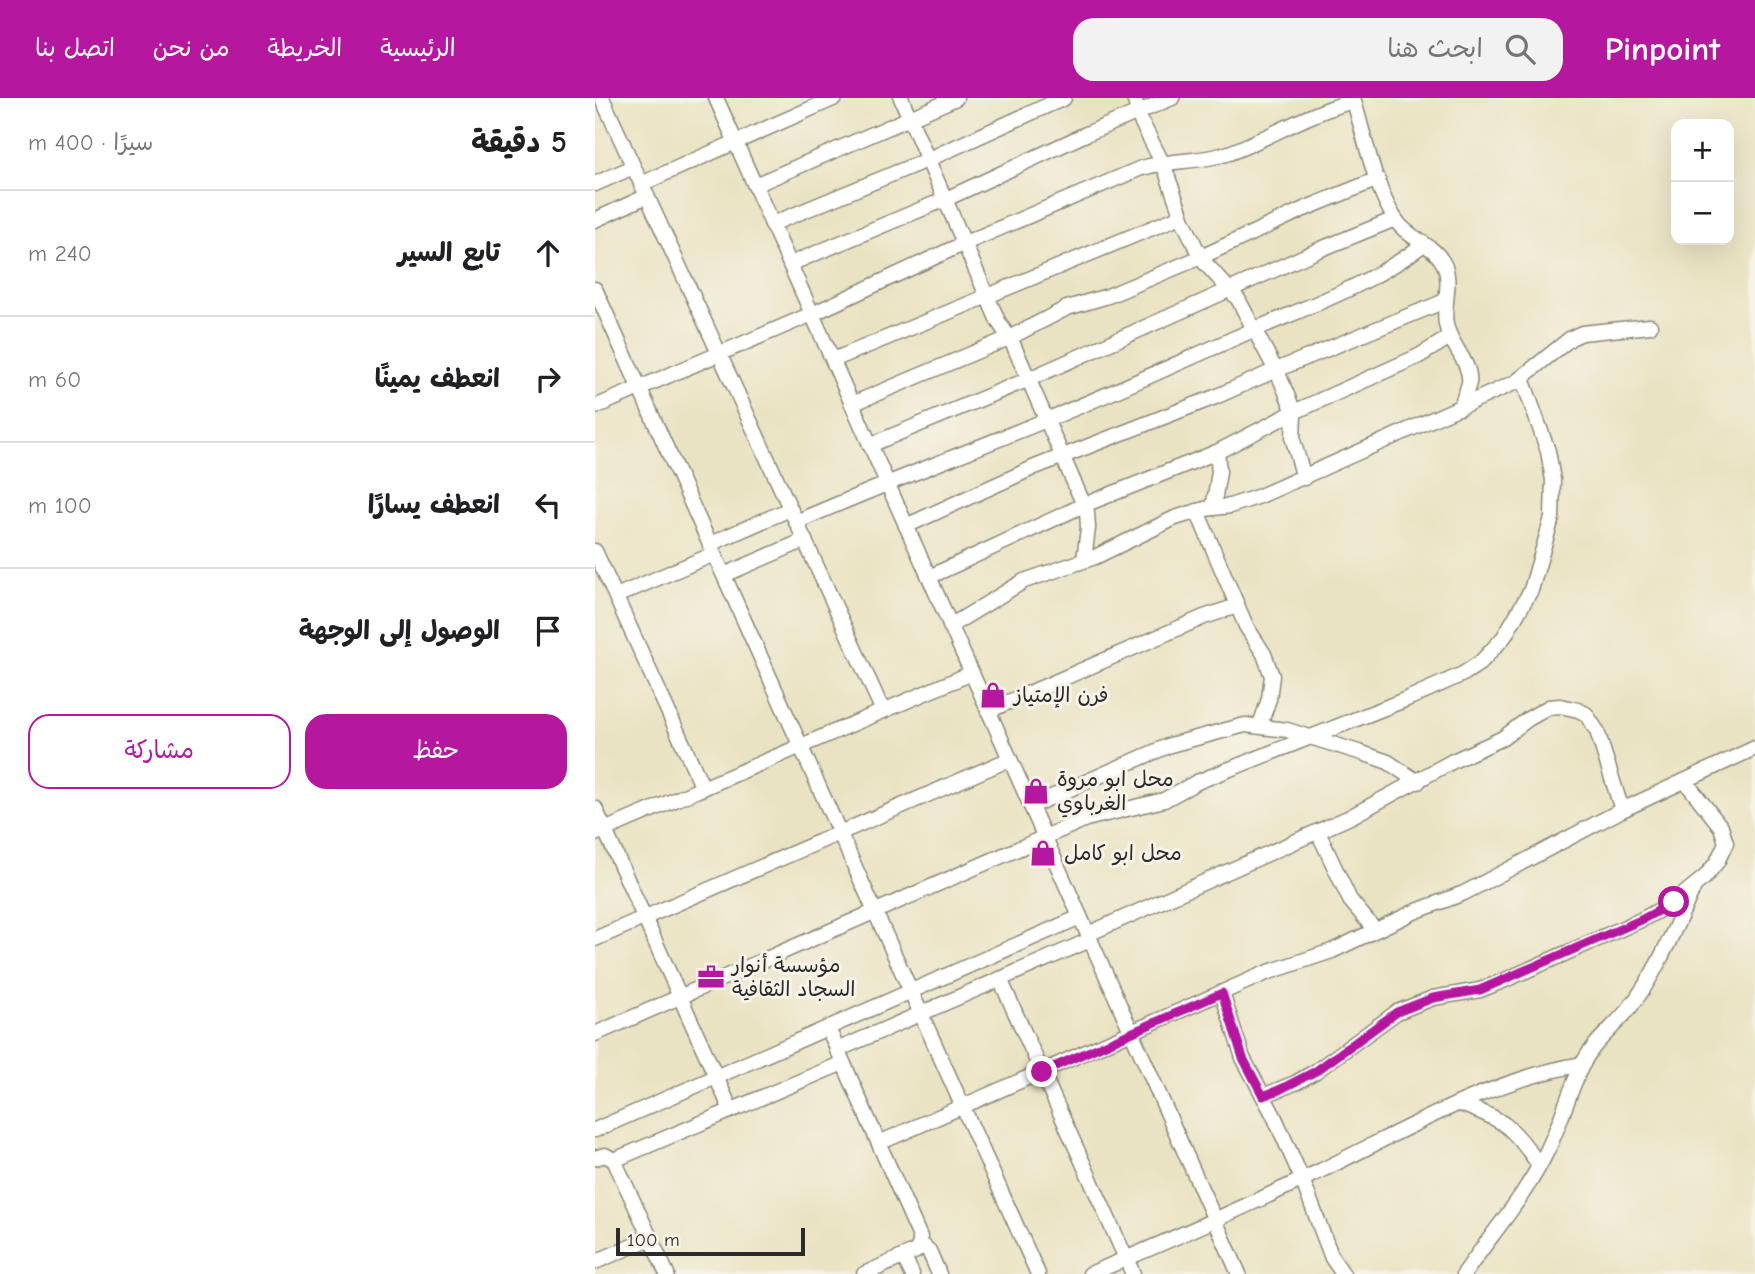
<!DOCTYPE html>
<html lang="ar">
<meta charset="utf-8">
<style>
:root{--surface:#fff;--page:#f2f2f2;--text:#202124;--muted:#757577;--line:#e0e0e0;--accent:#b5179e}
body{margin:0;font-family:"Comic Neue","Playpen Sans Arabic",sans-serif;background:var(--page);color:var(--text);direction:rtl}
.controls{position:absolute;right:21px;top:21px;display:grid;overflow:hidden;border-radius:14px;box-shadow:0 7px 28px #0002}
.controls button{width:63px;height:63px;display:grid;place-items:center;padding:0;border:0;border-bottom:2px solid var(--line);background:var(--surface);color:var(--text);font:35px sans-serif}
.scale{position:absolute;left:21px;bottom:18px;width:189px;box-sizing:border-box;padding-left:7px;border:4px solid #2b2b2b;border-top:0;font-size:19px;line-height:24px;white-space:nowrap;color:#2b2b2b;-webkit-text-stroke:5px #f7f3e8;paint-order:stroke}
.stop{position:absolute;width:21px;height:21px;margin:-16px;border:5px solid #b5179e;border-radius:50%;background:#fff}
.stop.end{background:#b5179e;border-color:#fff;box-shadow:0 2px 7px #0008}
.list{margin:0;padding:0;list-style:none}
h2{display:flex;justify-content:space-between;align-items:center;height:91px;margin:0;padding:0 28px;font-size:30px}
h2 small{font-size:23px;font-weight:400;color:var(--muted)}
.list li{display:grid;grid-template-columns:46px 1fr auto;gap:21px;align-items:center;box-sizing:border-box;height:126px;padding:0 28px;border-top:2px solid var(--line)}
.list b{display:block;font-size:26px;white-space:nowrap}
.list em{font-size:23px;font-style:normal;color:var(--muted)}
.actions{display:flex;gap:14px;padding:21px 28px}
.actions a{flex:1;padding:16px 0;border:2px solid var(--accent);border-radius:21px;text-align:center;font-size:24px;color:var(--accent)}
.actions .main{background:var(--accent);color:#fff}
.icon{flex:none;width:38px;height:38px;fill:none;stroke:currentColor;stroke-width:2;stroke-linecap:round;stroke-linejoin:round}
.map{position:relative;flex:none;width:1160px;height:1176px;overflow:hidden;direction:ltr}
header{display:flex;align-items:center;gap:42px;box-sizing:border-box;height:98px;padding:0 35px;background:var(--accent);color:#fff}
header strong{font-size:33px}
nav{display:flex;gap:38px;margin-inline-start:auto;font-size:24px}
.search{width:490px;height:63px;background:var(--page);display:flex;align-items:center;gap:18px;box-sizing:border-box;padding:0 24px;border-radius:21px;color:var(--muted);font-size:26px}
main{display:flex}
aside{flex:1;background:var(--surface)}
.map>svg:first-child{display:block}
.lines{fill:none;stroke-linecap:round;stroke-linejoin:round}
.minor-casing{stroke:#8a8777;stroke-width:17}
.minor{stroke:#fff;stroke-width:14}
.route{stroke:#b5179e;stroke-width:9}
.labels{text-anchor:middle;stroke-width:6;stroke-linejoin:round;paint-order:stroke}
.poi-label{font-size:21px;fill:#2b2b2b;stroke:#f7f3e8;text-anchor:start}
</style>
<header>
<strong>Pinpoint</strong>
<div class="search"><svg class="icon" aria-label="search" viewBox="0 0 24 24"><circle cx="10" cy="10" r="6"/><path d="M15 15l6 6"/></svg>ابحث هنا</div>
<nav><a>الرئيسية</a><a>الخريطة</a><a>من نحن</a><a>اتصل بنا</a></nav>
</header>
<main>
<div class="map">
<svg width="1160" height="1176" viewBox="0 0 1160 1176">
<rect width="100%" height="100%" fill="#f7f3e8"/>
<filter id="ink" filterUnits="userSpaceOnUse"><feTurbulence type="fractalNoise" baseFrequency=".0143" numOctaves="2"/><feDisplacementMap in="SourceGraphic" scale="14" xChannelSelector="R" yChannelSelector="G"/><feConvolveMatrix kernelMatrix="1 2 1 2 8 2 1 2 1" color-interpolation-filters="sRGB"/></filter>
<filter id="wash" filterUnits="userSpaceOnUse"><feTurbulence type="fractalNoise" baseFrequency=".00686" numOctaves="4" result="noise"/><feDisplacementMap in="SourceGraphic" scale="28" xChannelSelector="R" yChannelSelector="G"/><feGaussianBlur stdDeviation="1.57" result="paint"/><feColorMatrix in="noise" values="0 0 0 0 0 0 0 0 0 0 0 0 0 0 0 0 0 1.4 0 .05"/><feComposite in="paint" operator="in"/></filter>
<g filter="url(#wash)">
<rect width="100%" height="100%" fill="#eae3c3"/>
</g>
<g filter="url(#ink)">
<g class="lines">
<!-- minor casing -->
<g class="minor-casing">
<g id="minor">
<polyline points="7,0 288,613"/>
<polyline points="121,0 644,1176"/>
<polyline points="306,0 403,223 418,246 492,414 493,430 489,462"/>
<polyline points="539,0 546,23 569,68 588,122 603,154 610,165 643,201 685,280 699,314 698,342 709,380"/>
<path d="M758,0C769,36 781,96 803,125C815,141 837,146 847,163C859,181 847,206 851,226C854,246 877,265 874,285C872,293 868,302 865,310"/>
<polyline points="0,86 38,69"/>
<polyline points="46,86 240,0"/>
<polyline points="160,87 361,0"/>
<polyline points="0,122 52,98"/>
<polyline points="177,126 334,61 469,0"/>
<polyline points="195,166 351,101 491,36 577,0"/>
<polyline points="0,191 443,1176"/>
<polyline points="238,262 586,118"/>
<polyline points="257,306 414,240 472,210 513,198 606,159 709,111 783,81"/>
<path d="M0,309L217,216L370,145L544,71C573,61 604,65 634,55C676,39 715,14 759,3"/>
<polyline points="275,347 434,281 726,151 800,121"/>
<polyline points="618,410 624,374 622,354"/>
<polyline points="602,413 651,528 669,556 677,578 674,601 665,627"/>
<path d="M201,424C285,387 371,355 456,320C518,295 579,267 640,240C705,211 772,190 829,146"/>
<polyline points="311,428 440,369 620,299 681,272 850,203"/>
<polyline points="115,446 195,411"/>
<polyline points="0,453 108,690"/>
<polyline points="129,477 210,442"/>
<polyline points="334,479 489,407 622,354 699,314 824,258 855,239"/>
<polyline points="21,498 119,456"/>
<polyline points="355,528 429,483 500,459 580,420 610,411 635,408 665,398 921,284 976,240 987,235 1055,228"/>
<polyline points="393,613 609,519 642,508"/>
<polyline points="436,708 575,647 650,627 692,632 770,656 793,664 823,684"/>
<polyline points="0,710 136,1012"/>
<polyline points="723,734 755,802 779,831"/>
<polyline points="0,736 377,575"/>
<polyline points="493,836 755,719 858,663 908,640 933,621 954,609 965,608 983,612 991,616 1002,633 1027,712"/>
<polyline points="0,841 415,661"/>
<polyline points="405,881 538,1176"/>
<polyline points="627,895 648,960 679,1018 707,1081 737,1160 748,1176"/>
<polyline points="233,930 325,1139 325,1146 321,1153 269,1176"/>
<polyline points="0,936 491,721 569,702 602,684 812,601 868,576 885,565 909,539 936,492 957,420 958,382 953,353 927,280"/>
<polyline points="242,952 495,842"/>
<polyline points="668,998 700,985 721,973 802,914 838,900 885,892 910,882 1046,822 1079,804 1110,779 1122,764 1131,745 1126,729 1090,683"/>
<path d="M865,1006C910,1022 917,1028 944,1067"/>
<polyline points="0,1032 485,819"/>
<polyline points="284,1045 671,875 737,853 819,814 869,795 1027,712 1160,650"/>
<polyline points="0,1060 10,1057 19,1062 72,1176"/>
<polyline points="19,1062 248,965"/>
<polyline points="325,1145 334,1153 344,1176"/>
<polyline points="309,1159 317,1176"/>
<polyline points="0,1164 56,1140"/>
<path d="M495,1176C571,1144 648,1110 723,1074C808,1033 893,982 988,966"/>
<path d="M869,1176C897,1135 930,1099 952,1053C966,1025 974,993 988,965C1000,942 1021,928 1036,908C1063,873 1079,831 1098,791"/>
</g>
</g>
<!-- minor -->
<use href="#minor" class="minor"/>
</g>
</g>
<g class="lines" filter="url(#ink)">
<!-- route -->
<polyline class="route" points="447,974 627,895 648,960 668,998 684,992 721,973 802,914 838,900 885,892 1046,822 1079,804"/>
</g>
<!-- icons -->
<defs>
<g id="shop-bare" transform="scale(2.1)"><path d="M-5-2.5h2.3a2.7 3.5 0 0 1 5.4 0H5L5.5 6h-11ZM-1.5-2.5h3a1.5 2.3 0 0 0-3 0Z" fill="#b5179e" stroke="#f7f3e8" stroke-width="2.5" paint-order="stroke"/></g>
<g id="office-bare" transform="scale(2.1)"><path d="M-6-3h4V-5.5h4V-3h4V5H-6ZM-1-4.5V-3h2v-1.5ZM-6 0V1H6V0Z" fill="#b5179e" stroke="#f7f3e8" stroke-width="2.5" paint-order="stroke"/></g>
</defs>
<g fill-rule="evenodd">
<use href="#shop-bare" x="398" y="597"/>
<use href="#shop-bare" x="441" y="693"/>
<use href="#shop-bare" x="448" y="755"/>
<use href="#office-bare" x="116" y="879"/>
</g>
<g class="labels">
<!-- poi labels -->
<g class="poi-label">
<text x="419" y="604">فرن الإمتياز</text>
<text x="462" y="688">محل ابو مروة<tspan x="462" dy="24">الغرباوي</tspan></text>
<text x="469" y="762">محل ابو كامل</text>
<text x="137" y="874">مؤسسة أنوار<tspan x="137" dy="24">السجاد الثقافية</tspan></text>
</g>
</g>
</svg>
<div class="controls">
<button>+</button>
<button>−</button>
</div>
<div class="scale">100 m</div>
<div class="stop" style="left:1079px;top:804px"></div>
<div class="stop end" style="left:447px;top:974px"></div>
</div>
<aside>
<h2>5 دقيقة<small>سيرًا · 400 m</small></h2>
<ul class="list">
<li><svg class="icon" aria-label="ahead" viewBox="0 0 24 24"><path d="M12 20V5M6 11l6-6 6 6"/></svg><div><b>تابع السير</b></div><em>240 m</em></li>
<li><svg class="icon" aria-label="right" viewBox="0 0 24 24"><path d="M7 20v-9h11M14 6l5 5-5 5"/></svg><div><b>انعطف يمينًا</b></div><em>60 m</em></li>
<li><svg class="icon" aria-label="left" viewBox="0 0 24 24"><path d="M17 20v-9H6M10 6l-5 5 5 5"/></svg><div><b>انعطف يسارًا</b></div><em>100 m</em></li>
<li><svg class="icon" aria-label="arrive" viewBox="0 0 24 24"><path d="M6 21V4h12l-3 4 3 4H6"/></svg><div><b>الوصول إلى الوجهة</b></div></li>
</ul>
<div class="actions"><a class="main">حفظ</a><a>مشاركة</a></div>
</aside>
</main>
